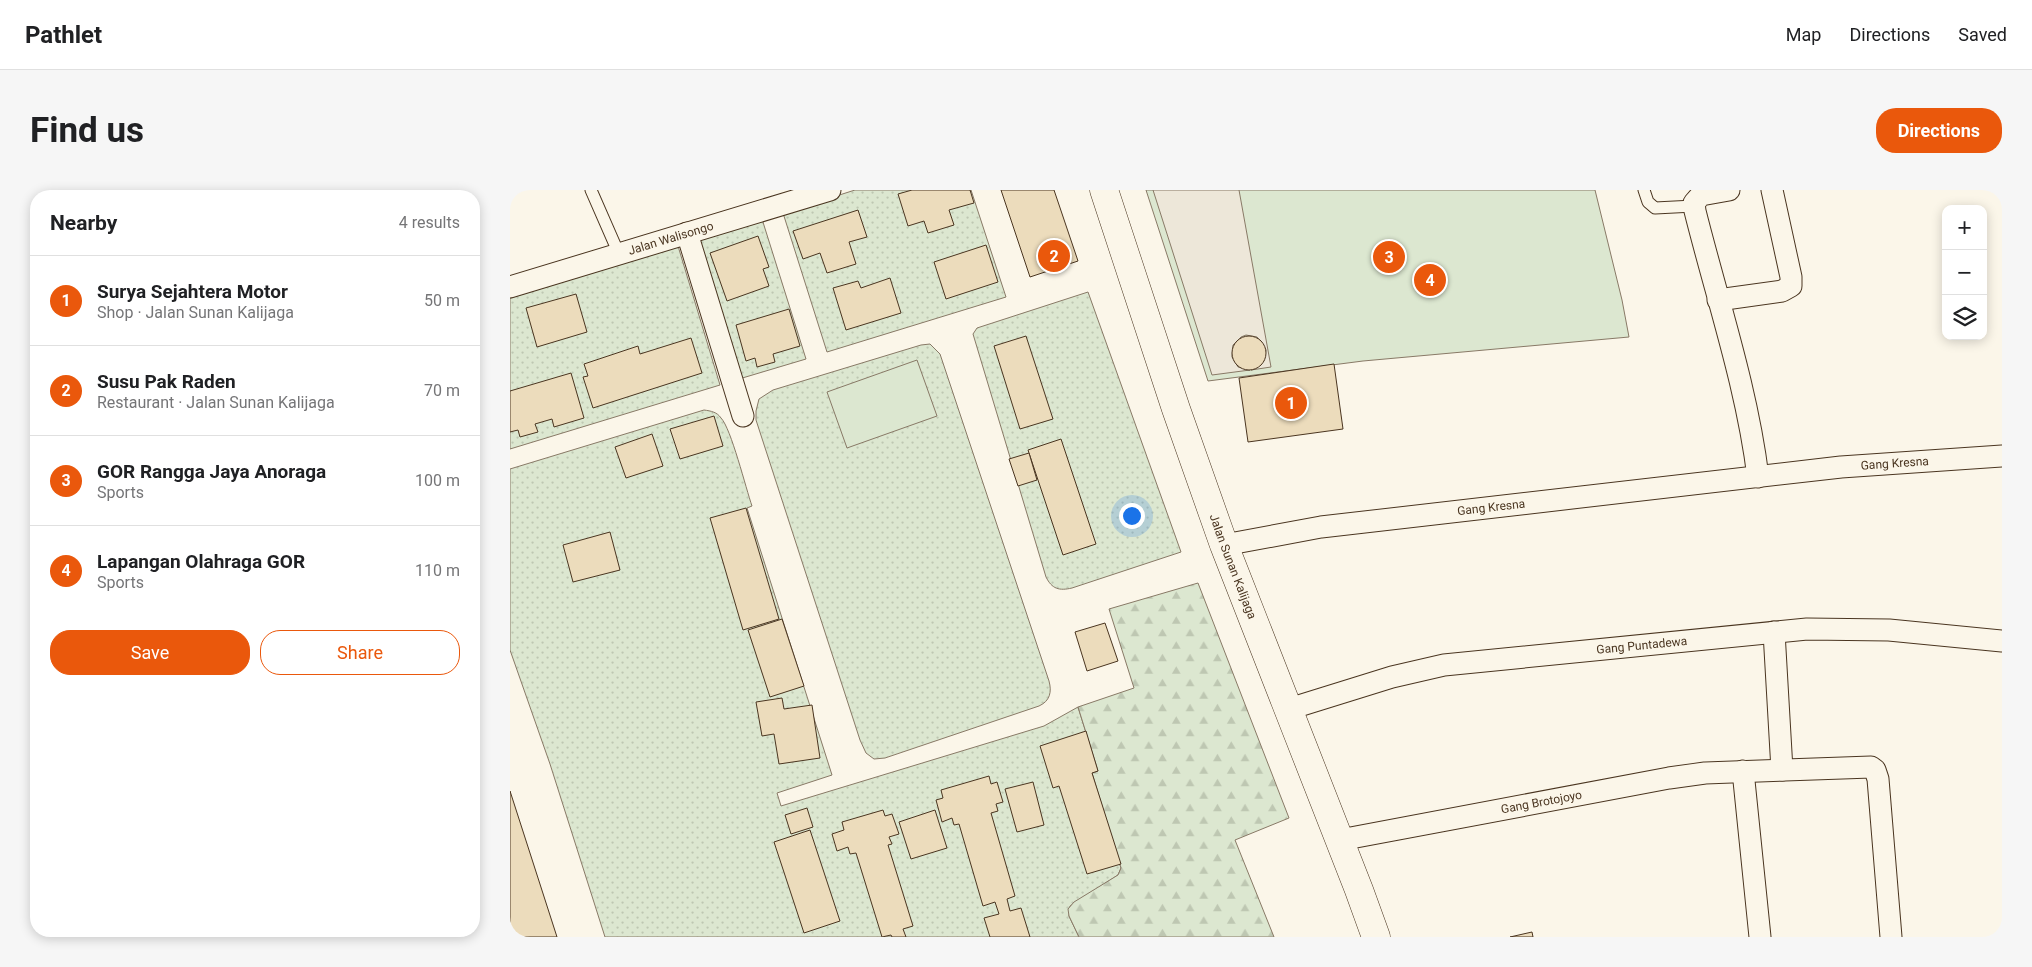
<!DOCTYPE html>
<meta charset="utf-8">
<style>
:root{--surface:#fff;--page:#f6f6f6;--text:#202124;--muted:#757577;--line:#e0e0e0;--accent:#ea580c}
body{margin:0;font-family:Roboto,sans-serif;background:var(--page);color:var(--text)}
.controls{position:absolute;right:15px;top:15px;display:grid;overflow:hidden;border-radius:10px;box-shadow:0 2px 12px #0003}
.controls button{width:45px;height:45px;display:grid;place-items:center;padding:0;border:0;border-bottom:1px solid var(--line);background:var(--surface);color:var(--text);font:25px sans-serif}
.you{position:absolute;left:621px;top:325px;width:18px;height:18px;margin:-12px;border:4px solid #fff;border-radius:50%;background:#1a73e8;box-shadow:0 0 0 8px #1a73e833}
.badge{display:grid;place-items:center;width:32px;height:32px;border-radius:50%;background:var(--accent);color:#fff;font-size:16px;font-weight:700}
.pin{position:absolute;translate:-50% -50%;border:2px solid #fff;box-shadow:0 1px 5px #0006}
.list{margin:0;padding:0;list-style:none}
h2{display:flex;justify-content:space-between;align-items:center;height:65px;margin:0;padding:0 20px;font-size:21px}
h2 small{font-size:16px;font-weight:400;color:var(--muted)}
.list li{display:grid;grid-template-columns:32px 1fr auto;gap:15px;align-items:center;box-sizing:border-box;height:90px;padding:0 20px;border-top:1px solid var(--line)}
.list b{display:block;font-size:19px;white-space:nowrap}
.list p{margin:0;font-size:16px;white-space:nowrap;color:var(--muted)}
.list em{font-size:16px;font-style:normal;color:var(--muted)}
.actions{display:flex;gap:10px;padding:15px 20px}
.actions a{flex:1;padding:11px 0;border:1px solid var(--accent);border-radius:20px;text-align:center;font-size:18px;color:var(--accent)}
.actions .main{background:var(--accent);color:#fff}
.icon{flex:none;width:28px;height:28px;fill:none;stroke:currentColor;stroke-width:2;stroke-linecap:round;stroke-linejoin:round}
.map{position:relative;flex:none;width:1492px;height:747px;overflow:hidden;border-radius:20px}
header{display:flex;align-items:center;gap:30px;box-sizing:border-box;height:70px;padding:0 25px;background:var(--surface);border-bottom:1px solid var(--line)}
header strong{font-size:24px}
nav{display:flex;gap:28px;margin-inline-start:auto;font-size:18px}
.intro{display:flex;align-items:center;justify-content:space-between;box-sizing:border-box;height:120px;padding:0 30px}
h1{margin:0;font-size:35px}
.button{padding:12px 22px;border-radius:20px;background:var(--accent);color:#fff;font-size:18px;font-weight:700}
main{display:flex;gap:30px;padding:0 30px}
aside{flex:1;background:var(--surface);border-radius:20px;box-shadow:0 2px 12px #0003}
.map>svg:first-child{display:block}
.grass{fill:url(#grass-dots);stroke:#887966}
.forest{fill:url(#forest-firs);stroke:#887966}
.pitch{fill:#dce7d0;stroke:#887966}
.parking{fill:#ede7d9;stroke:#887966}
.building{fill:#ecdcbc;stroke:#4a3520}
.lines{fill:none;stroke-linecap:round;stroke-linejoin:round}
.lane-casing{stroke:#4a3520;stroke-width:13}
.street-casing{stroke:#4a3520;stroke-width:23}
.secondary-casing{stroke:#4a3520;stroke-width:29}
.lane{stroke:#fbf6e9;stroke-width:11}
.street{stroke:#fbf6e9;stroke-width:21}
.secondary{stroke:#fbf6e9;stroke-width:28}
.labels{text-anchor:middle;stroke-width:4;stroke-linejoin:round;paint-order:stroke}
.street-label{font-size:12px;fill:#4a3520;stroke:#fbf6e9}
</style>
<header>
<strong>Pathlet</strong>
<nav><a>Map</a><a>Directions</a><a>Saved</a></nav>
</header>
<div class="intro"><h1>Find us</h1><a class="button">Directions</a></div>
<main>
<aside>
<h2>Nearby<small>4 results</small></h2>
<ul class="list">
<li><span class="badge">1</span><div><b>Surya Sejahtera Motor</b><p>Shop · Jalan Sunan Kalijaga</p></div><em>50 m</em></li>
<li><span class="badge">2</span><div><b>Susu Pak Raden</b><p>Restaurant · Jalan Sunan Kalijaga</p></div><em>70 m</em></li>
<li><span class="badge">3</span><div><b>GOR Rangga Jaya Anoraga</b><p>Sports</p></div><em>100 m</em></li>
<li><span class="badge">4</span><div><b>Lapangan Olahraga GOR</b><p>Sports</p></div><em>110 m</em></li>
</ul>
<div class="actions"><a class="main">Save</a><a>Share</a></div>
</aside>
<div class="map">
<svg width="1492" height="747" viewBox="0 0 1492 747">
<defs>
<pattern id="grass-dots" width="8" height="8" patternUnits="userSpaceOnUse" patternTransform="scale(1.25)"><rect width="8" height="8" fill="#dce7d0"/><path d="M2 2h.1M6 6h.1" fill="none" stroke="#bec7b2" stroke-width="1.8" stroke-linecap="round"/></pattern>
<pattern id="forest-firs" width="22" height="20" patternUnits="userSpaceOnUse" patternTransform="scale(1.25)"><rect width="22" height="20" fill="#dce7d0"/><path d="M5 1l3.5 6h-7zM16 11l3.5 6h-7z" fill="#bec7b2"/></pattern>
</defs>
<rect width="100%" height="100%" fill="#fbf6e9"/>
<!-- grass -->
<g class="grass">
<polygon points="345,0 461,0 496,107 317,162 273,23"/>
<polygon points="252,29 296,169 229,189 185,50"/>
<polygon points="168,56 210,195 0,259 0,108"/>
<path d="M578,102L671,362L562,398C549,401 542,399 536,387L463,144L467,138Z"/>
<path d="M420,154L430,164L539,491C542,502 540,511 529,516L375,568L364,569L356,563L350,550L246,230V221L249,209L263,200L411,155Z"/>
<path d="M194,220C201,221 207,222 211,228C221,238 236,299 242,316L237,318L322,585L267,603L271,616L534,536L568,517L588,581L582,583L611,678L608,685L560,716L559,726L569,747H95L40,574L0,460V279Z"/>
</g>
<!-- forest -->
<polygon class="forest" points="688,393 779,628 725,650 764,747 569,747 559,726 558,719 564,712 608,685 611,678 582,583 588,581 568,517 624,498 599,419"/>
<!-- pitch -->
<g class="pitch">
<polygon points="636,0 1085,0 1112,110 1119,147 853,171 698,191"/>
<polygon points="407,170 427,226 337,258 317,202"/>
</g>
<!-- parking -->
<polygon class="parking" points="643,0 729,0 761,177 741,180 745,179 754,171 756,160 751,151 747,147 736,145 731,147 723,155 722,167 728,177 740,180 702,185"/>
<!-- building -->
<g class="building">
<polygon points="402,0 460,0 464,13 439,20 444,35 418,43 414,31 398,36 388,4"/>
<polygon points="491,0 544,0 568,71 520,87"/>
<polygon points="348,20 357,47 339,52 346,74 317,83 310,63 293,69 283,41"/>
<polygon points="248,46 259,77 253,79 259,96 217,111 200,63"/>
<polygon points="476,55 488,92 436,109 424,72"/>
<polygon points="380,88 391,123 336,140 323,98 348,91 351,98"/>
<polygon points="66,104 77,142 27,157 16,118"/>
<polygon points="279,119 290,156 263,164 265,172 247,177 245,168 236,171 226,135"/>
<circle cx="739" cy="163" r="17"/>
<polygon points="516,146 543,229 510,239 484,156"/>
<polygon points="181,148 192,183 83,218 73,187 78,186 74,174 128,156 130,164"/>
<polygon points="824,174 833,239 738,252 729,188"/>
<polygon points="61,183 74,228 44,237 42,229 25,234 28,242 10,247 8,240 0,242 0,201"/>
<polygon points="204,226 213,256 170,269 160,239"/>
<polygon points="142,244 153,276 116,288 105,257"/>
<polygon points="551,249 586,354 553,365 518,260"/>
<polygon points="519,263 527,290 508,296 499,269"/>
<polygon points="236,318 269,429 233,440 200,328"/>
<polygon points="100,342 110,380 63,392 53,355"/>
<polygon points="272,429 294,496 260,507 238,440"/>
<polygon points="595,433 608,471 577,481 565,442"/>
<polygon points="272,508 274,519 302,515 310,568 269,574 264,544 252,546 246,512"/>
<polygon points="576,541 588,581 582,583 611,674 577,684 549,596 543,598 530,556"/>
<polygon points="479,586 481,594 487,592 493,612 486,614 488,621 481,623 505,706 497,709 500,721 511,718 520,747 480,747 474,728 489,724 485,712 473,716 449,634 444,635 442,628 432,632 426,610 433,608 431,600"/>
<polygon points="523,592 534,635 507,642 495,599"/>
<polygon points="0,601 47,747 0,747"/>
<polygon points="297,618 303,637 281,644 275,625"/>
<polygon points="373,620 375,626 382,624 389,644 379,647 382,654 378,655 403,736 393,739 396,747 382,747 381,745 372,747 346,663 340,664 338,657 327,661 322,644 334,640 332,632"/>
<polygon points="425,620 437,658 401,669 389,632"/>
<polygon points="300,640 330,731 294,743 264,652"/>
<polygon points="1022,742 1023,747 1000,747"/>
</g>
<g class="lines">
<!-- lane casing -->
<g class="lane-casing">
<g id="lane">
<polyline points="81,0 109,64"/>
<polyline points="1134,0 1138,12 1145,18 1184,16"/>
</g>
</g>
<!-- street casing -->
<g class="street-casing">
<g id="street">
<path d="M1219,0L1191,5L1184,13L1185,21C1207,109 1237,197 1248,287"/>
<polyline points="177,43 233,226"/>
<path id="s1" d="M0,97L320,0"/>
<polyline points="1208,110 1272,101 1281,96 1281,87 1262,0"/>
<path id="s2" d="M714,355L811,337L1331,277L1492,266"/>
<polyline points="1264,442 1272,580"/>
<path id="s3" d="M779,519L882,487L934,475L1297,439L1379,440L1492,451"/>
<polyline points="1233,581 1250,747"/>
<path id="s4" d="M830,650L1159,588L1195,583L1361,577L1365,580L1368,589L1381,747"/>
</g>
</g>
<!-- secondary casing -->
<g class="secondary-casing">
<g id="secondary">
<path id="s5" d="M594,0L666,219L714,355L849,700L866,747"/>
</g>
</g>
<!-- lane -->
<use href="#lane" class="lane"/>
<!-- street -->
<use href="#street" class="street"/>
<!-- secondary -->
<use href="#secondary" class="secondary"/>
</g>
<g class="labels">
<!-- street labels -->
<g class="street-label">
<text dy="4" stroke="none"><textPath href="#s1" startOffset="168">Jalan Walisongo</textPath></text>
<text dy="4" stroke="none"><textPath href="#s2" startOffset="676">Gang Kresna</textPath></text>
<text dy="4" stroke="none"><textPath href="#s2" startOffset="270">Gang Kresna</textPath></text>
<text dy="4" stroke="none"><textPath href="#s5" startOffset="398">Jalan Sunan Kalijaga</textPath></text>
<text dy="4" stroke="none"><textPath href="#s3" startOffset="360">Gang Puntadewa</textPath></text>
<text dy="4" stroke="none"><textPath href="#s4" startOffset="205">Gang Brotojoyo</textPath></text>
</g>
</g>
</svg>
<div class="controls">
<button>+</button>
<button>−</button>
<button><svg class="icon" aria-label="layers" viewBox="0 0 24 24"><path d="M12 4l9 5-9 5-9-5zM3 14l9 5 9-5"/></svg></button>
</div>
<div class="you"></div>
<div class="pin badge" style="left:781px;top:213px">1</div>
<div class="pin badge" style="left:544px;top:66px">2</div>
<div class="pin badge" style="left:879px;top:67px">3</div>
<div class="pin badge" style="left:920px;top:90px">4</div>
</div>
</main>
